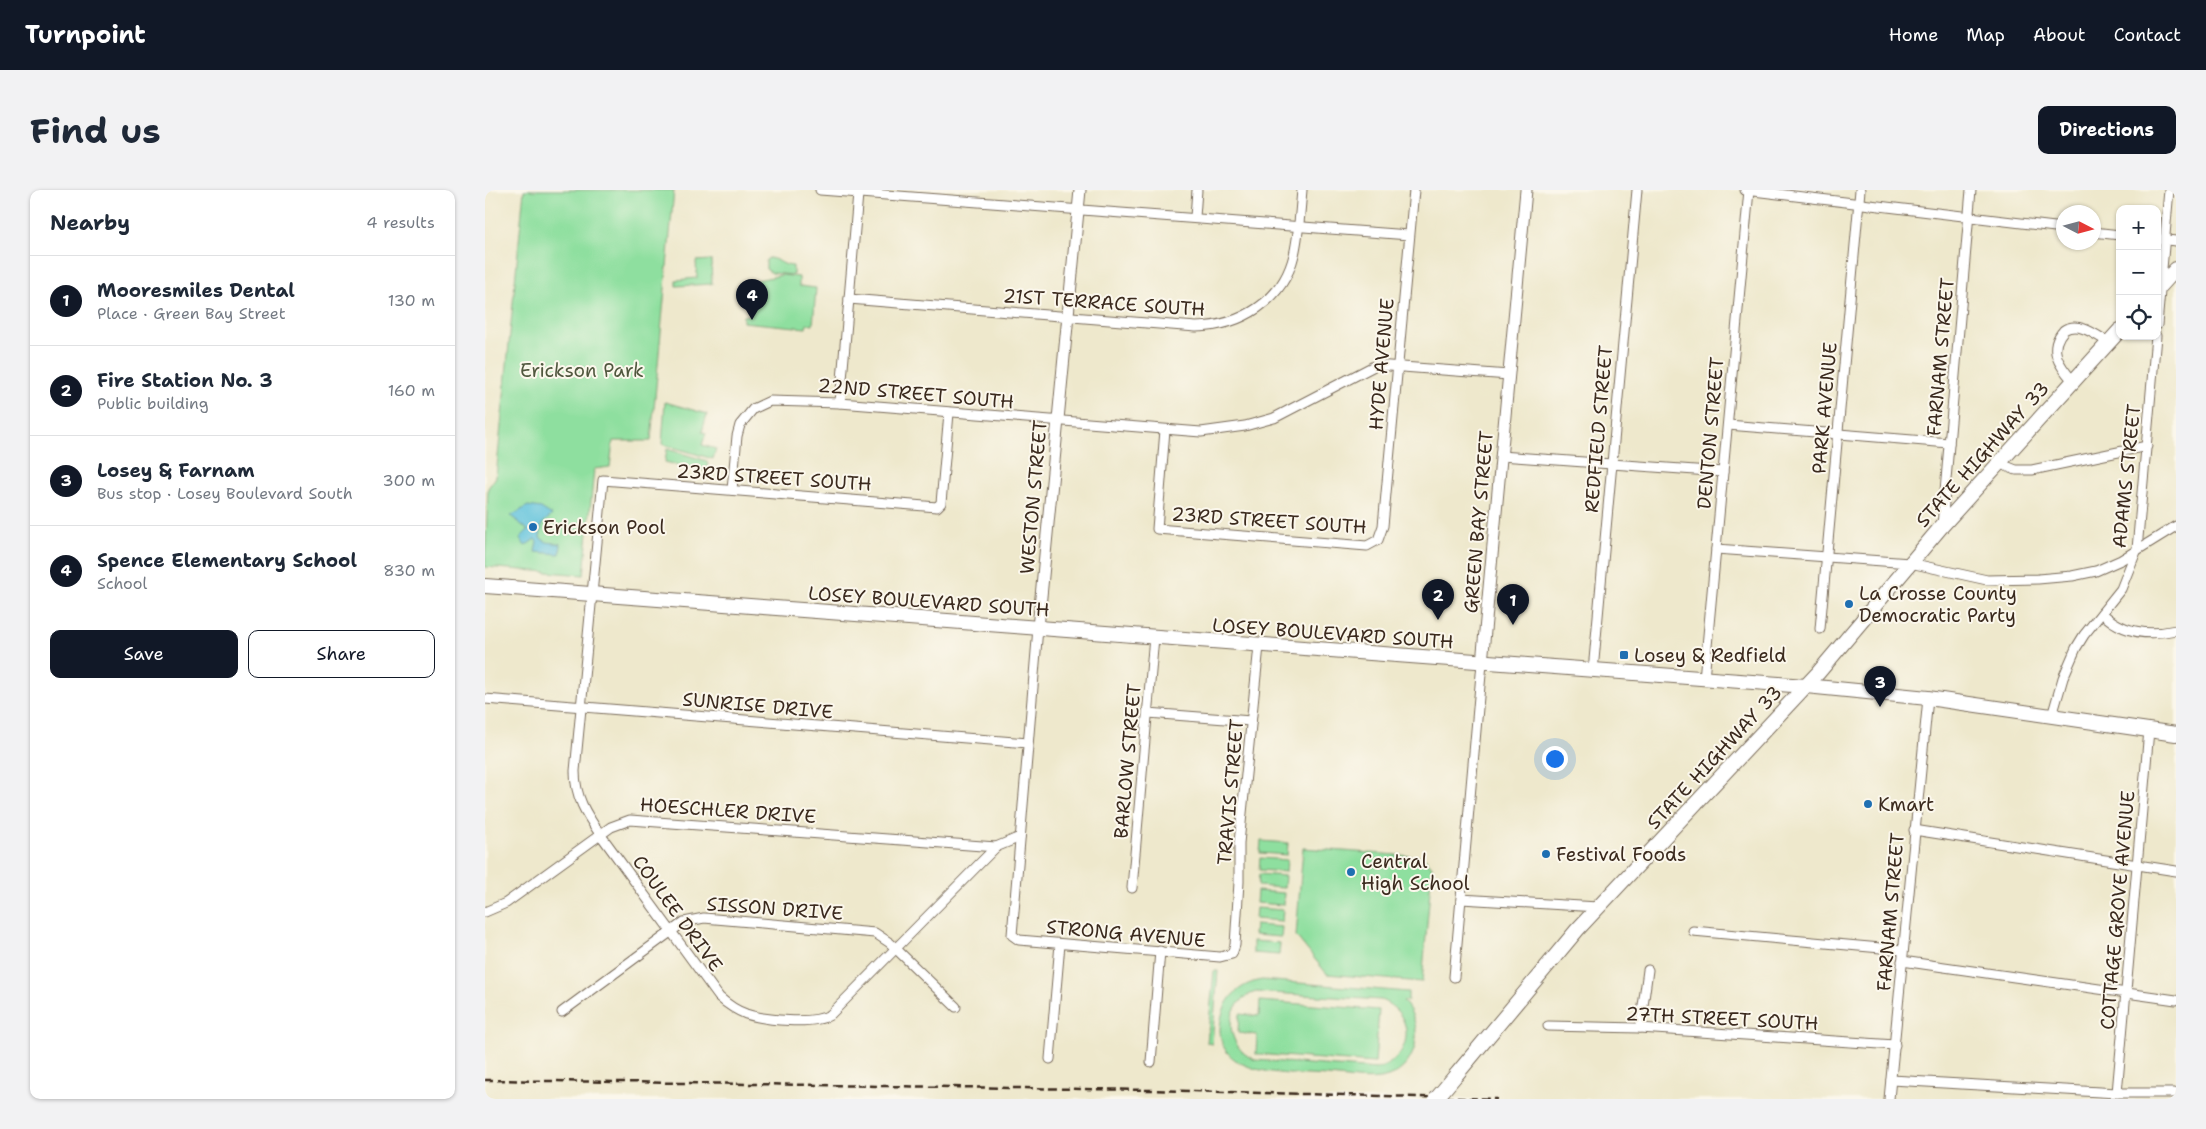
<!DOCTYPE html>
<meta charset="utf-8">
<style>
:root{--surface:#fff;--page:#f2f2f3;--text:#1f2937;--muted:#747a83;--line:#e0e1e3;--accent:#111827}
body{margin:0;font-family:"Shantell Sans",sans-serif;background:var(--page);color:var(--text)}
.controls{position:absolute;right:15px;top:15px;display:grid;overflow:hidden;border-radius:10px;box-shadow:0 1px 4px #0004}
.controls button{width:45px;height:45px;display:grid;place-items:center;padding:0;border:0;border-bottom:1px solid var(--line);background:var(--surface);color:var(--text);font:25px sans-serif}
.compass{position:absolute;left:1571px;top:15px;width:45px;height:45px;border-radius:50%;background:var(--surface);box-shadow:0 1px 4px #0004;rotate:96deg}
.you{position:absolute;left:1069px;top:568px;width:18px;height:18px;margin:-12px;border:4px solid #fff;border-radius:50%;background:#1a73e8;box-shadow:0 0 0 8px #1a73e833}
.badge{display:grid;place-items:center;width:32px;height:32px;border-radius:50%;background:var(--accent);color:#fff;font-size:16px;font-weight:700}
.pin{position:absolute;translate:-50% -41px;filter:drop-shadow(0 1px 2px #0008)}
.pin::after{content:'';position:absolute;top:26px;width:18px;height:15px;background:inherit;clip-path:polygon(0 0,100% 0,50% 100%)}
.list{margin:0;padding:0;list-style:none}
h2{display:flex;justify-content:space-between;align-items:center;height:65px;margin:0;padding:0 20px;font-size:21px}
h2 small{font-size:16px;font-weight:400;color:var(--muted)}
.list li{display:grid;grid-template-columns:32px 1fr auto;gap:15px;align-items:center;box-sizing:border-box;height:90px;padding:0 20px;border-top:1px solid var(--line)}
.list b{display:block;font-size:19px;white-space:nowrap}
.list p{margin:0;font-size:16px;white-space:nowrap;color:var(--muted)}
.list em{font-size:16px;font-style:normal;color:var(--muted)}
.actions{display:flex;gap:10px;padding:15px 20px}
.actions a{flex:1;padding:11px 0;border:1px solid var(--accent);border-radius:10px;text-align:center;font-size:18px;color:var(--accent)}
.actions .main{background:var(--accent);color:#fff}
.icon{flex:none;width:28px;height:28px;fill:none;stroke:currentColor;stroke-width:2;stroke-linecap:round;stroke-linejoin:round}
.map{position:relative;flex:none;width:1691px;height:909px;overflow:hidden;border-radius:10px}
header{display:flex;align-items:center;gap:30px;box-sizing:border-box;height:70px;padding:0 25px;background:var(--accent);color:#fff}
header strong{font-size:24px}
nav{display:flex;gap:28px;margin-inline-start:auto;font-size:18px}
.intro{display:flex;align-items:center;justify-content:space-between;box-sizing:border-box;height:120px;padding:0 30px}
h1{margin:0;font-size:35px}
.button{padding:12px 22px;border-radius:10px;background:var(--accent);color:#fff;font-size:18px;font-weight:700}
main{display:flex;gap:30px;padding:0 30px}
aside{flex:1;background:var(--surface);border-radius:10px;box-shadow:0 1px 4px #0004}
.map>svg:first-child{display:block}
.green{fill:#8edf9f;stroke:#64845e;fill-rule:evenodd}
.water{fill:#5ec2dc;stroke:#4c767d}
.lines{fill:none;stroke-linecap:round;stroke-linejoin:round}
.street-casing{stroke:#7a6c5b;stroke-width:11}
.secondary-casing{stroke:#7a6c5b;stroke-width:13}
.primary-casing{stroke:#7a6c5b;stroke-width:16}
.street{stroke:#fff;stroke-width:9}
.secondary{stroke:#fff;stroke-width:11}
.primary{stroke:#fff;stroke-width:14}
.rail{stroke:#3b2a1e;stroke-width:2.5;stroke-dasharray:8 4;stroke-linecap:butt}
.primary-bridge-casing{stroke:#7a6c5b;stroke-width:16;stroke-linecap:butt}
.primary-bridge{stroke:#fff;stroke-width:14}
.poi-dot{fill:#1f6fb2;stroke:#fbf7ec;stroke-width:2}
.labels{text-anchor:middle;stroke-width:4;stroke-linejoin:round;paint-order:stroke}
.street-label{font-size:19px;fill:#3b2a1e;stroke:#fbf7ec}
.park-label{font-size:19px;fill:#50573e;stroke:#fbf7ec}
.poi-label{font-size:19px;fill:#3b2a1e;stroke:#fbf7ec;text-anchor:start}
</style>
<header>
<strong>Turnpoint</strong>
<nav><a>Home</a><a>Map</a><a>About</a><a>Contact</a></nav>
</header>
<div class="intro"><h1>Find us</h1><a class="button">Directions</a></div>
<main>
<aside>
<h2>Nearby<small>4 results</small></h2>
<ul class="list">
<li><span class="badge">1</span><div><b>Mooresmiles Dental</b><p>Place · Green Bay Street</p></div><em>130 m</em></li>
<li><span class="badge">2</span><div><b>Fire Station No. 3</b><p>Public building</p></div><em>160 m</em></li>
<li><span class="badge">3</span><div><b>Losey &amp; Farnam</b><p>Bus stop · Losey Boulevard South</p></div><em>300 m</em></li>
<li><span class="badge">4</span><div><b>Spence Elementary School</b><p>School</p></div><em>830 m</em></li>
</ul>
<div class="actions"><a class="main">Save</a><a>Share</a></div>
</aside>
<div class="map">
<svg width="1691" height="909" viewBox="0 0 1691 909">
<rect width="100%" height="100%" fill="#fbf7ec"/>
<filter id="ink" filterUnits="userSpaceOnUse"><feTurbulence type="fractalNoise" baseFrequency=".02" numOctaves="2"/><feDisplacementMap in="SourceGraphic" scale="10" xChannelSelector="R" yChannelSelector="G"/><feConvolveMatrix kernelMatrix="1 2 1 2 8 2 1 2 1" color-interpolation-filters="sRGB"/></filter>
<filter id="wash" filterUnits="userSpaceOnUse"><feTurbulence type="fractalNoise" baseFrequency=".0096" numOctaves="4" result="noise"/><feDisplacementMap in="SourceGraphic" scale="20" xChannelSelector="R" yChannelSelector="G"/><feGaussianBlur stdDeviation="1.12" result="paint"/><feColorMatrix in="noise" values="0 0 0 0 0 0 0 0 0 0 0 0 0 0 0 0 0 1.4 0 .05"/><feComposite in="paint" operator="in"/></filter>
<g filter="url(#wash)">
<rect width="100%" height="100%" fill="#eee8cc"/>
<!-- green -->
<g class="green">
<polygon points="39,0 189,0 166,251 128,251 125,277 109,279 99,385 0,377 3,298 11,287"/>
<path d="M284,68C294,69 298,76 308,76V85L287,83L281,79V70Z"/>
<polygon points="226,70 227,94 191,96 191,90 212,88 211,71"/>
<polygon points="297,85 314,87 314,96 331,98 328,135 322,134 321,138 258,132 258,126 265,125 262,92"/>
<polygon points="180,212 222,224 217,242 221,243 217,255 231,259 228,269 177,254"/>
<polygon points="182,259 222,271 223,277 219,281 180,272"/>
<polygon points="776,651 803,653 802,665 775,663"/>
<polygon points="818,658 939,667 947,677 937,792 842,784 811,746"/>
<polygon points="775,668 802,670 801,682 774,680"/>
<polygon points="774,684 800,686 799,698 773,696"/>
<polygon points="772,701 799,703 798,715 771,713"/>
<polygon points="771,718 798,720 797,731 770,729"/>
<polygon points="770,735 797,737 796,747 769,745"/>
<polygon points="768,751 795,753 794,765 768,763"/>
<polygon points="729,781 733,781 727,854 722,853"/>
<path d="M777,790L923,802V811H918C940,834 934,876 903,887C886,893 860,887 842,886C804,883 721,889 737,825C742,805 758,793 777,790ZM771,802L896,810C932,825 928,868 892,879L770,870C739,857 737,812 771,802Z"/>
<polygon points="775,811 894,820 890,873 771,864 772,845 753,843 754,824 774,826"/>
</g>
<!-- water -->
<polygon class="water" points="43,316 56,318 67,325 57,334 55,348 62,352 76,354 75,364 50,362 52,352 50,349 40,356 35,348 43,340 26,326"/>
</g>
<g filter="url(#ink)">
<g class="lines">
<!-- street casing -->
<g class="street-casing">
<g id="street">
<polyline points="335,0 924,45"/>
<polyline points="1260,0 1578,38"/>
<polyline points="710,27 712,0"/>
<polyline points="1608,42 1635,45"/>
<polyline points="1672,49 1691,51"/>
<path d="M364,109L711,137C756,136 798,111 809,65C814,44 815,22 817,0"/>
<polyline points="1672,135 1684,0"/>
<path d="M1588,191C1574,175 1562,159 1579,140C1594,131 1611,145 1623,152"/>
<polyline points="355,213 373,4"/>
<path d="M464,223L456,313L452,317L118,290L90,581C90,607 101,624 115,644L234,807C243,815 250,820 261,824C280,830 328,835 345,825L511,657L535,647"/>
<polyline points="1243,235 1464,253"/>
<polyline points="680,240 672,339 882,356 893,350 898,336 929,0"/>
<polyline points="1016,266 1238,282"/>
<polyline points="1516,274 1531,280 1547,280 1662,256"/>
<polyline points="247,300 252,246 255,235 268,219 285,211 355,213 716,242 760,236 789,228 891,175 1024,185"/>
<polyline points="1457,336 1486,0"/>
<polyline points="1231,359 1425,373 1502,390 1553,389 1587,386 1611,381 1636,370 1691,336"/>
<path d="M1617,423C1638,444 1664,446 1691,440"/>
<polyline points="553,438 527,745 534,750 735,767 747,764 750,755 754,692 754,653 774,456"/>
<polyline points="1335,439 1375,0"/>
<polyline points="1108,481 1152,0"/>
<polyline points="1219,489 1264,0"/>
<polyline points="0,509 543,553"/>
<polyline points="663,523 766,531"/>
<polyline points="1567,526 1578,488 1591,458 1599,445 1636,399 1652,359 1671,146"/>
<polyline points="1429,640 1691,681"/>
<polyline points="647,698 669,447"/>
<polyline points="976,709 1113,717"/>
<polyline points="0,722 21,713 126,637 145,630 511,657"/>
<polyline points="1208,741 1418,760"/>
<polyline points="1417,771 1691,810"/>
<polyline points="969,787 997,473"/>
<polyline points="77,822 199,732 219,728 390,743 405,753 471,817"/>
<polyline points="1063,836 1155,838 1410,855"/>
<polyline points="1155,838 1163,780"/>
<polyline points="565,869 575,754"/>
<polyline points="666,872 675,761"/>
<polyline points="1406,890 1632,903 1689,903"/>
<polyline points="1632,903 1664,540"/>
<polyline points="1404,909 1443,508"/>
</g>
</g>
<!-- secondary casing -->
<g class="secondary-casing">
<g id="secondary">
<polyline points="553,438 595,0"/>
<polyline points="997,473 1041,0"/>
</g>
</g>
<!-- primary casing -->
<g class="primary-casing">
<g id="primary">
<polyline points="1672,100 1691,79"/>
<polyline points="0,396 1321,496 1443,508 1691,544"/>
<polyline points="971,885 1092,740 1333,483 1456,337 1635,140"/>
</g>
</g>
<!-- street -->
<use href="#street" class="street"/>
<!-- secondary -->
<use href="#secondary" class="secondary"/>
<!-- primary -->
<use href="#primary" class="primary"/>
<!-- rail -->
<polyline class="rail" points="0,890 665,900 1012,909"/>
<!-- primary-bridge casing -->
<g class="primary-bridge-casing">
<polyline id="primary-bridge" points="951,909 971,885"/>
</g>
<!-- primary-bridge -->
<use href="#primary-bridge" class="primary-bridge"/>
</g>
</g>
<!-- markers -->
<g class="poi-dot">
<circle cx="48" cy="337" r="5"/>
<circle cx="1364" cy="414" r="5"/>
<rect x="1134" y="460" width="10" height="10" rx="2.5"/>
<circle cx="1383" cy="614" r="5"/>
<circle cx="1061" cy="664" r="5"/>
<circle cx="866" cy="682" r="5"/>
</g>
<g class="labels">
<!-- street labels -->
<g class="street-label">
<text transform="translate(619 112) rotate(4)" y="7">21ST TERRACE SOUTH</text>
<text transform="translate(1455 167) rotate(-85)" y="7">FARNAM STREET</text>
<text transform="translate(896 174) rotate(-85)" y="7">HYDE AVENUE</text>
<text transform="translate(431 203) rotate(5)" y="7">22ND STREET SOUTH</text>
<text transform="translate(1339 218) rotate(-85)" y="7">PARK AVENUE</text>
<text transform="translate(1113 239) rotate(-85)" y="7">REDFIELD STREET</text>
<text transform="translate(1225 243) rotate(-85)" y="7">DENTON STREET</text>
<text transform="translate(1497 264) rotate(-48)" y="7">STATE HIGHWAY 33</text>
<text transform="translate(1641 286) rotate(-84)" y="7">ADAMS STREET</text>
<text transform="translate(289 287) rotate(4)" y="7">23RD STREET SOUTH</text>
<text transform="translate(548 307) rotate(-85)" y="7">WESTON STREET</text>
<text transform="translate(784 330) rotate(4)" y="7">23RD STREET SOUTH</text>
<text transform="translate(993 332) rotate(-85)" y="7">GREEN BAY STREET</text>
<text transform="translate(444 411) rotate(4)" y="7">LOSEY BOULEVARD SOUTH</text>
<text transform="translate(848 443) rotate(4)" y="7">LOSEY BOULEVARD SOUTH</text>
<text transform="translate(273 515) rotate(5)" y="7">SUNRISE DRIVE</text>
<text transform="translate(1229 567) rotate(-47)" y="7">STATE HIGHWAY 33</text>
<text transform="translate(642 571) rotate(-85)" y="7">BARLOW STREET</text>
<text transform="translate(745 602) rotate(-85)" y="7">TRAVIS STREET</text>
<text transform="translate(243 620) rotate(4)" y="7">HOESCHLER DRIVE</text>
<text transform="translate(290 718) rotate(4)" y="7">SISSON DRIVE</text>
<text transform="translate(1632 720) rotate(-85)" y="7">COTTAGE GROVE AVENUE</text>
<text transform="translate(1405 722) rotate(-85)" y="7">FARNAM STREET</text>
<text transform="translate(193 723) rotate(54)" y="7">COULEE DRIVE</text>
<text transform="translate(641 743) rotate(5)" y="7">STRONG AVENUE</text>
<text transform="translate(1237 828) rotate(3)" y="7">27TH STREET SOUTH</text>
</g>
<!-- park labels -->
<g class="park-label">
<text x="97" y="187">Erickson Park</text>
</g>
<!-- poi labels -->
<g class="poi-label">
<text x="58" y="344">Erickson Pool</text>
<text x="1374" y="410">La Crosse County<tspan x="1374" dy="22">Democratic Party</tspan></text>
<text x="1149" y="472">Losey &amp; Redfield</text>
<text x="1393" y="621">Kmart</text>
<text x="1071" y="671">Festival Foods</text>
<text x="876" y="678">Central<tspan x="876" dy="22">High School</tspan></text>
</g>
</g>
</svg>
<div class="controls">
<button>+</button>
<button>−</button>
<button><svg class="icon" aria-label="locate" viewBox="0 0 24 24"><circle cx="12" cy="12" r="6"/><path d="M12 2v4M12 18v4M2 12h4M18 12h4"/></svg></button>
</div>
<svg class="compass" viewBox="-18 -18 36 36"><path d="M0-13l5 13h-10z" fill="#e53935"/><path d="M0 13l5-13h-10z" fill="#747a83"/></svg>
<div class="you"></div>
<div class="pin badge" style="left:1028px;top:435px">1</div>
<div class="pin badge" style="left:953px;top:430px">2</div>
<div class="pin badge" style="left:1395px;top:517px">3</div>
<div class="pin badge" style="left:267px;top:130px">4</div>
</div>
</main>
